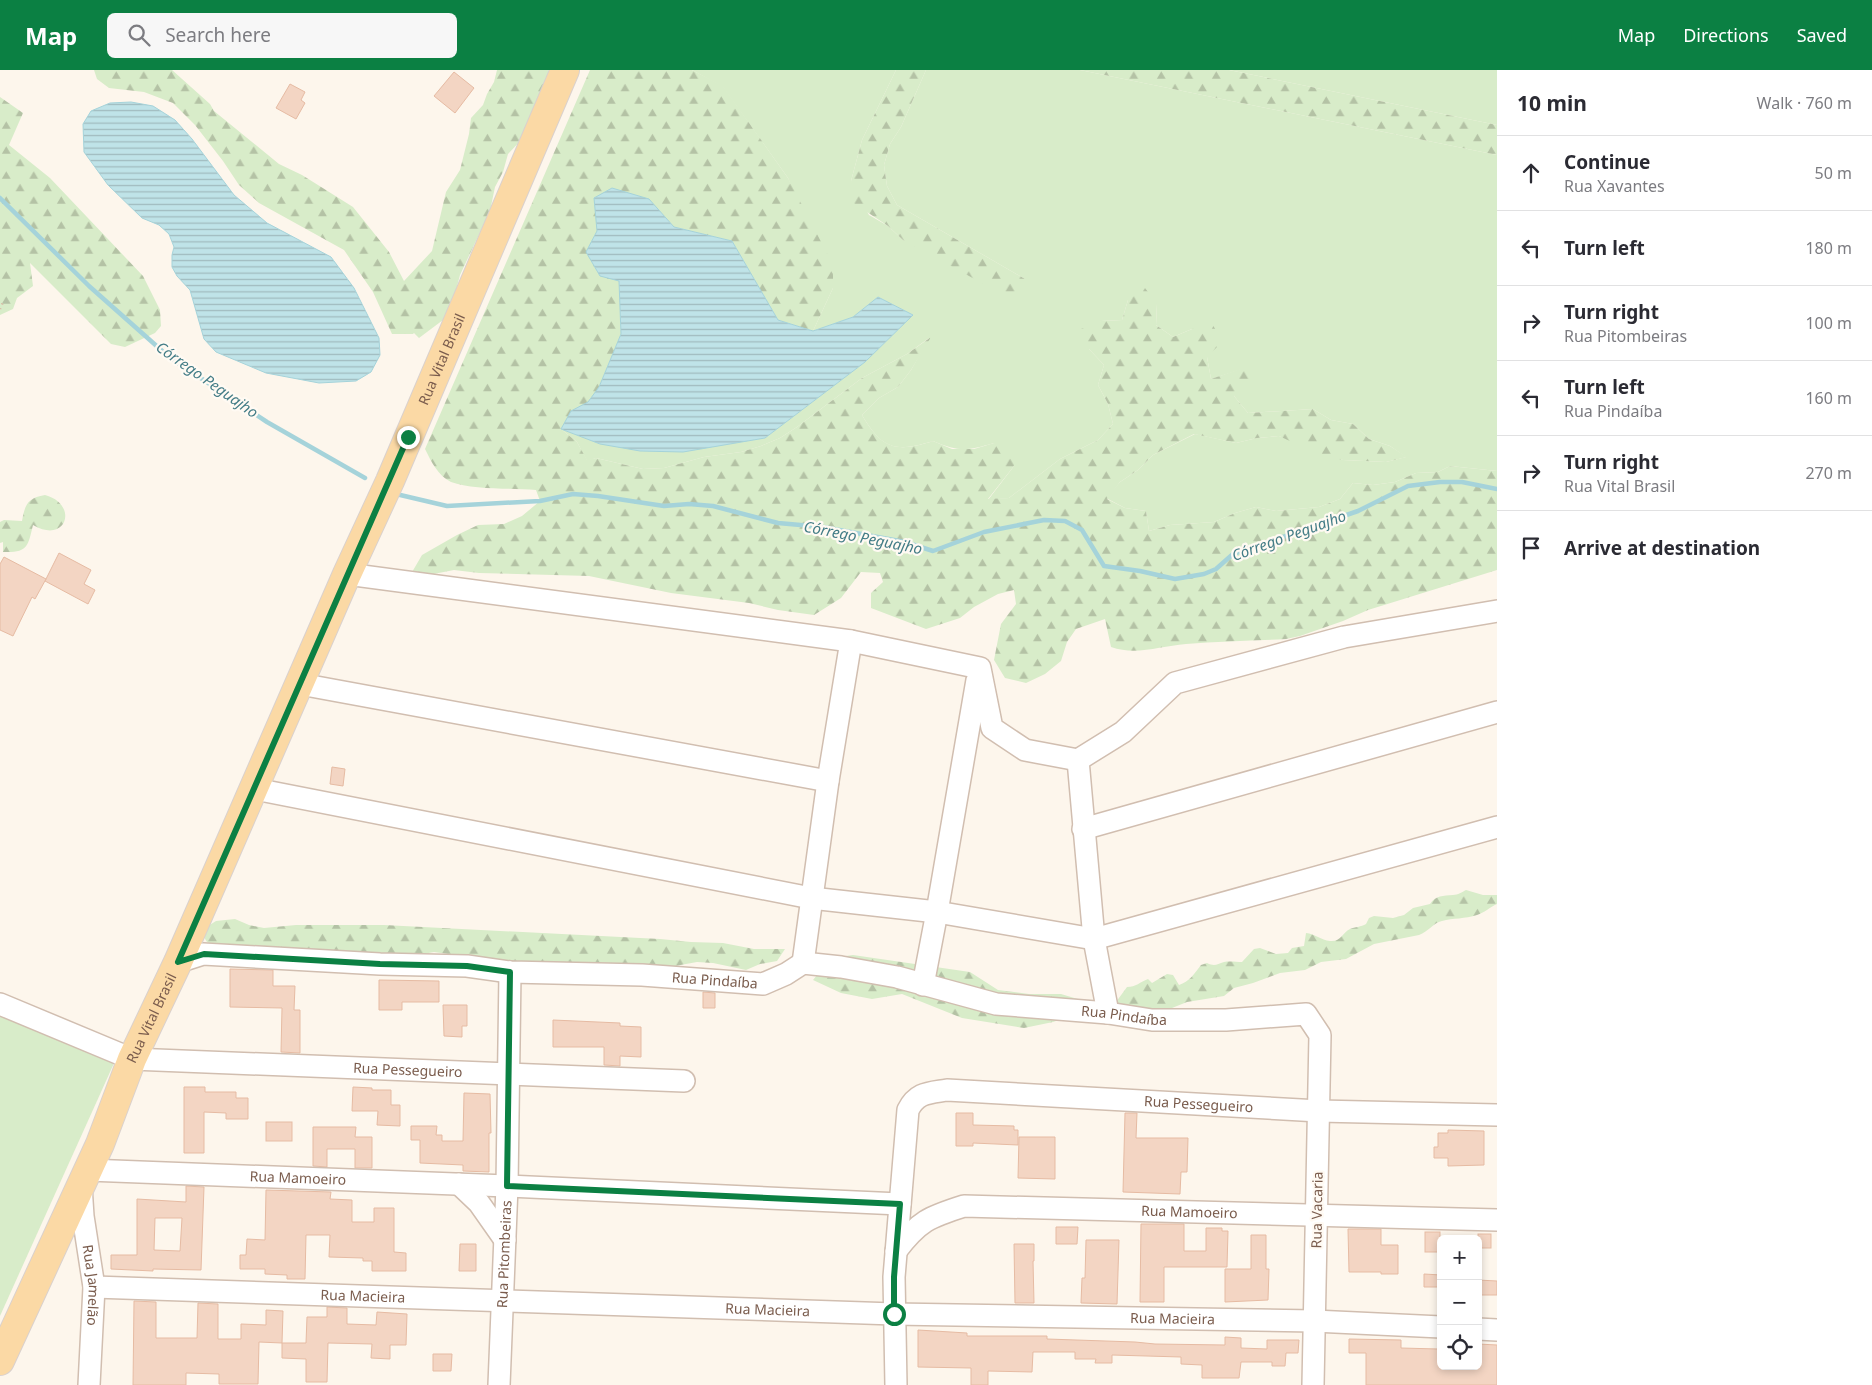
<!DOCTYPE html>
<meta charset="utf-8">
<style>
:root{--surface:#fff;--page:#f7f7f7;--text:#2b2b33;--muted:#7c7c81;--line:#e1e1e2;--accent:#0b8043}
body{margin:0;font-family:"Noto Sans",sans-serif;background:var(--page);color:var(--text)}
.controls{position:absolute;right:15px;bottom:15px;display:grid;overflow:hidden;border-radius:8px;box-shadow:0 2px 8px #0003}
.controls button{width:45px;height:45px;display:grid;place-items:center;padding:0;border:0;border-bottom:1px solid var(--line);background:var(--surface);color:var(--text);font:25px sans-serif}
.stop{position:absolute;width:15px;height:15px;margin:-11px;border:4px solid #0b8043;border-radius:50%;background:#fff}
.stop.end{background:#0b8043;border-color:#fff;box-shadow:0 1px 5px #0008}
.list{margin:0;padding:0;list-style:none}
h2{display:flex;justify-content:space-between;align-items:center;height:65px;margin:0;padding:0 20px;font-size:21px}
h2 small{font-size:16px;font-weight:400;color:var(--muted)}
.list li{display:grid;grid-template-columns:32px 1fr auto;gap:15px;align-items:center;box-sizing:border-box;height:75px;padding:0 20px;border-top:1px solid var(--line)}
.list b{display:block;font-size:19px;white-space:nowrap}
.list p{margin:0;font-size:16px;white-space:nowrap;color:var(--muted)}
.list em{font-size:16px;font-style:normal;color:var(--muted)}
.icon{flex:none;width:28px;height:28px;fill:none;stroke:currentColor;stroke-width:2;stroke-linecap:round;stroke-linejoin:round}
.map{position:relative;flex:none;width:1497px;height:1315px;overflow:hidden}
header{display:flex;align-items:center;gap:30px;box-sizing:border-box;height:70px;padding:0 25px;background:var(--accent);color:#fff}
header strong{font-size:24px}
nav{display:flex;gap:28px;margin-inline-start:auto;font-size:18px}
.search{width:350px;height:45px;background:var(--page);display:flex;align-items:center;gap:12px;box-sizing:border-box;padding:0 18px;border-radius:8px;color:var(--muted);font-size:19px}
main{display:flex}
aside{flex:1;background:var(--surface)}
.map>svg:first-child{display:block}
.grass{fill:#d8ecc9}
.forest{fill:url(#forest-firs)}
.water{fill:url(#water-rules);stroke:#a5d3da}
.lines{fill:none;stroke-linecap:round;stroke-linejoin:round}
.stream{stroke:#a5d3da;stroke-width:4.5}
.building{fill:#f3d5c3;stroke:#e6bba3;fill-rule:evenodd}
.minor-casing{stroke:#d1beb0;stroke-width:24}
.major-casing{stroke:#dad1cd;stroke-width:30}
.path{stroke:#d9b8a5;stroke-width:2.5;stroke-dasharray:1 4;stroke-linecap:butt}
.minor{stroke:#fff;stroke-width:21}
.major{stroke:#fbd9a5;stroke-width:28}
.route{stroke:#0b8043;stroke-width:6}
.labels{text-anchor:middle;stroke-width:4.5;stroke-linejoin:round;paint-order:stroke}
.street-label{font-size:14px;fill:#7a5c4d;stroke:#fffaf3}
.water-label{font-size:15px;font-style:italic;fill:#437c86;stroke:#fffaf3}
</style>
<header>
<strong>Map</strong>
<div class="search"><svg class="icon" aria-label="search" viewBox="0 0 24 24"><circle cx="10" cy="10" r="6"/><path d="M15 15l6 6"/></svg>Search here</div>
<nav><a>Map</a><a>Directions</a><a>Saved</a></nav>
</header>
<main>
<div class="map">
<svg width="1497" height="1315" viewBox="0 0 1497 1315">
<defs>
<pattern id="forest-firs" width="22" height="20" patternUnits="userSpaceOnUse" patternTransform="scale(1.25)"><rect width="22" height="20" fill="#d8ecc9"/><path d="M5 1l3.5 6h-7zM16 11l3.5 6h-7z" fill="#b4c2a5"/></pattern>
<pattern id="water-rules" width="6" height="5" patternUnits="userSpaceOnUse" patternTransform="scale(1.25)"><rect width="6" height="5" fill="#bfe3e8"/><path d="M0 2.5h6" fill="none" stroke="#a0bbbe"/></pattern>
</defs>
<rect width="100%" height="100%" fill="#fdf6ec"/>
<!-- grass -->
<g class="grass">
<path d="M692,0H896L862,70L851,111L869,145L888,156L903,170L1025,209L897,135L887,116L884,95L890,74L901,57L926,0H1080L1497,85V401L1450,396L1438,402L1416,403L1395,412L1373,415L1353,413L1340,429L1319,437L1276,441L1256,437L1235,443L1214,452L1170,455L1149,461L1146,441L1125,438L1106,428L1120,412L1138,400L1153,385L1195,364L1236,373L1257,368L1279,366L1343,390L1386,392L1406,387L1390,376L1369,369L1353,354L1331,350L1313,339L1248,343L1234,326L1252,296L1211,309L1207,287L1192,259L1173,267L1156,255L1157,234L1128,230L1122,250L1101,251L1089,279L1104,295L1098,315L1108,334L1113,354L1098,370L1060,389L1009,428L988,430L1014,396L994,373C967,381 959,382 933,371C895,383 882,379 862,345L879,328L898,317L911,300L929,268L907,284L862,308L797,357L780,368L761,376L741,382L704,387L664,398L643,399L596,388L587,391L577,372L561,359L600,374H724L765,368L865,292L913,245L878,227L853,247L813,261L833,218L788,108L723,17Z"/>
<polygon points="1229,0 1497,0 1497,55"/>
<polygon points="0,944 115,991 0,1246"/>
</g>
<!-- forest -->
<g class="forest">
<polygon points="94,0 172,0 210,34 214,41 279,94 302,105 353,137 389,182 404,211 432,181 446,122 460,100 469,64 471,48 483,35 487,24 494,12 497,0 549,0 534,47 525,66 508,84 503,102 495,117 490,141 460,205 454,228 443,250 419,268 414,263 413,264 392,264 373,222 344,180 259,133 239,115 223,91 195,55 173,33 144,22 109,18 97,9"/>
<path d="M590,0H692L723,16L788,108L833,195V218L813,261L778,250L732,171L674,157L648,129L619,211L621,264L599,317L589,332L571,342L561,359L577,372L587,390L596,388L643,399L664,398L704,387L741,382L761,376L780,368L797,357L862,308L907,284L931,267L911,300L898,317L879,328L862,345C882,379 896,383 933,371L952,379H974L994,373L1014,375V396L988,429L1009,428L1060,389L1098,370L1113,354L1108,334L1098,315L1104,295L1089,279L1081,259L1101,251L1122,250L1128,230L1145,218L1157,234L1156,255L1173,267L1192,259L1212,254L1223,271L1207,287L1211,309L1252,295L1254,317L1234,326L1248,343L1313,339L1331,350L1353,354L1369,369L1390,376L1407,387L1386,392L1343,390L1320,385L1279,366L1257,368L1236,373L1194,364L1153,385L1138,400L1120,412L1107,429L1125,438L1146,441L1149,461L1170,455L1214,452L1235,443L1256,437L1276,441L1319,437L1340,429L1353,413L1373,415L1395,412L1416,403L1438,402L1450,396L1497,401V500L1368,540L1343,551L1300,566L1286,569C1253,571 1219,571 1186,574C1160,576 1136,586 1111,577L1105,549L1076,559L1067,572L1061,591L1045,604L1026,613L1005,608L994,590L1001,554L1016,534L1014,520L998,524L974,537L960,548L926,559L871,538V523L883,512L880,503L861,502L841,528L814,545L778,540L749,533L671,523L589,506L479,503L454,500L408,509L422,485L457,465L478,455L504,454L522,446L540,431L536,420C512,418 472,420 451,412C438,406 431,391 425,379Z"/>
<polygon points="896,0 926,0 901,57 890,74 884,95 887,116 897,135 1025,209 1025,225 1013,230 903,170 888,156 852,132 851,111 862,70"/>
<polygon points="1080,0 1229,0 1497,55 1497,85"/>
<polygon points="0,27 23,43 9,75 50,108 143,206 160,240 161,256 155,263 125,277 111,274 30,193 33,216 17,228 13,239 0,245"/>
<path d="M45,425C79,434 67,475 33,455C28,476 28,483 3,482V472L0,473V452L4,450L22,451C25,435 27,428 45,425Z"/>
<path d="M1466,820L1483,825H1497V834C1490,837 1484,843 1477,845C1465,849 1453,848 1442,851C1433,853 1428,862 1419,865L1374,874L1346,889L1321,892L1305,900L1280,903L1253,913L1234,918L1224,926L1187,932L1157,944L1121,945L1116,932L1127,917C1136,917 1140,912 1148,909L1152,913L1167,904L1173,905L1179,915C1189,912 1195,903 1201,895L1207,893C1215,897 1217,894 1224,892C1229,891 1237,892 1242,892L1254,879L1260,878L1276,884L1288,883L1292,878L1304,876L1306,863C1315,864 1321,870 1330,871C1341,872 1342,863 1350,859C1355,857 1361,857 1366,854L1369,848L1374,846L1393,848L1404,845L1413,838L1430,834C1436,825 1443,826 1453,825C1458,825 1462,822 1466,820Z"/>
<polygon points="235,849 249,855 264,858 296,855 384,855 660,869 691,872 723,873 754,879 785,879 777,891 760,894 746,900 713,893 697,892 664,898 516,894 434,882 418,885 222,877 207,872 200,861 216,851"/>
<polygon points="853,885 970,902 998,920 1029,924 1061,924 1091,933 1082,942 1053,952 1024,958 962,948 902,924 872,929 841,923 813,910 831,888"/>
</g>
<!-- water -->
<g class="water">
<polygon points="131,32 153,36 175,50 192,69 234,125 267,153 331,187 354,218 379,268 380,285 371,302 356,311 319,313 266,303 216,282 204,269 190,220 177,206 172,197 172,185 174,177 169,164 159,155 142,148 108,115 84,82 83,54 91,41 110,33"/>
<polygon points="612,118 649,129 674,157 732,171 778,250 813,261 853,247 878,227 913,245 865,292 765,368 683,382 640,381 600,374 561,359 571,341 588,332 599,317 621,264 619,211 600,206 586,182 597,161 594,128"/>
</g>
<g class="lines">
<!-- stream -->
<g class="stream">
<polyline points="0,128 89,216 169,287 267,352 365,408"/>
<polyline points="396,424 447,436 540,431 573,424 598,426 664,436 689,434 713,436 778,453 823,457 905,472 933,481 984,462 1044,450 1065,451 1082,460 1104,496 1140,501 1175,509 1204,504 1216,499 1233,484 1358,441 1408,416 1440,412 1462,412 1497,419"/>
</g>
</g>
<!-- building -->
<g class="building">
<polygon points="454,2 474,18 455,43 434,26"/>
<polygon points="290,14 305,22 301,30 305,33 296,49 276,38"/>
<polygon points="59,483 91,500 84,514 95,520 88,534 45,511"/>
<polygon points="4,487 46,509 35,529 32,527 13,566 0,560 0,494"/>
<polygon points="332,697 345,699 343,716 330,714"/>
<polygon points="230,899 273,900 273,916 295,916 294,940 300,940 300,983 281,982 282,938 230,937"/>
<polygon points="379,910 439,911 439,932 402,932 402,940 379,940"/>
<polygon points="703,922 715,923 715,938 703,938"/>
<polygon points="443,935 467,935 467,956 462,956 462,967 444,966"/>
<polygon points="553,950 620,953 620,956 641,957 641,987 620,986 620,996 604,995 604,977 553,977"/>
<polygon points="184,1017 205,1017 205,1022 236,1022 236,1028 248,1028 248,1049 226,1049 226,1043 204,1042 204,1083 184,1083"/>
<polygon points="353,1017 372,1018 372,1020 391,1020 391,1035 400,1035 400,1056 377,1055 378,1041 352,1041"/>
<polygon points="464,1023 490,1024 491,1063 489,1063 489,1102 463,1101 463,1095 420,1093 420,1070 411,1070 411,1056 437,1056 436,1065 442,1065 442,1071 463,1071"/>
<polygon points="956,1043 973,1043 973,1055 1014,1056 1014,1060 1018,1060 1018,1075 973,1073 973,1076 956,1076"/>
<polygon points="1125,1043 1137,1043 1136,1068 1188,1068 1187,1102 1181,1102 1180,1124 1123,1122"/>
<rect x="266" y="1052" width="26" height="19"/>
<polygon points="313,1057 356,1057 355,1067 372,1067 372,1098 355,1098 355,1079 327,1079 327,1097 313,1096"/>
<polygon points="1448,1060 1484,1061 1484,1095 1448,1096 1448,1088 1434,1088 1434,1077 1438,1077 1438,1063 1448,1063"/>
<polygon points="1019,1067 1055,1067 1055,1109 1018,1108"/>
<path d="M186,1116L204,1117L201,1200L153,1199V1201L111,1199V1185H137V1129L186,1132ZM155,1148H182L180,1181L154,1180Z"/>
<polygon points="266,1120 331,1122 330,1129 352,1130 352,1152 374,1152 374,1138 394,1138 394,1182 406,1183 406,1201 372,1201 372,1191 363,1191 363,1188 329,1187 330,1165 306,1165 305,1209 287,1209 287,1205 265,1204 265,1199 240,1199 240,1185 246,1185 247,1169 265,1170"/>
<polygon points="1141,1154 1184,1154 1184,1181 1206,1181 1206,1158 1222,1158 1222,1161 1228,1161 1227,1197 1164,1197 1164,1232 1140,1232"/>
<polygon points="1056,1157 1078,1157 1077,1174 1056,1174"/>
<polygon points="1348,1159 1381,1159 1381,1175 1398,1175 1398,1204 1381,1204 1381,1202 1349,1202"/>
<rect x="1425" y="1162" width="15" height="20"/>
<rect x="1478" y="1164" width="13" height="14"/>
<polygon points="1251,1165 1266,1165 1266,1199 1269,1199 1268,1230 1225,1232 1225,1199 1251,1199"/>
<polygon points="1086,1170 1119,1170 1117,1234 1081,1233 1082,1208 1085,1208"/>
<polygon points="460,1174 476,1174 476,1201 459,1201"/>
<polygon points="1014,1174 1034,1174 1034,1191 1033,1191 1034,1233 1015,1233"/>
<polygon points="1424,1204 1441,1205 1441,1217 1424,1217"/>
<polygon points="1478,1210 1497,1211 1497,1225 1478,1225"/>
<polygon points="134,1231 156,1232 156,1268 197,1268 198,1233 218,1234 218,1269 241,1269 241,1254 266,1255 266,1240 283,1241 282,1273 306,1273 307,1247 327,1247 327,1237 347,1238 347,1254 376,1255 377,1242 407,1244 406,1275 390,1275 390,1289 371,1288 372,1274 328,1273 327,1312 306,1312 306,1289 282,1288 282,1273 259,1272 258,1314 219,1314 219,1304 186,1303 186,1315 133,1315"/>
<polygon points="918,1260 967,1263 967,1266 1047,1266 1047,1269 1135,1272 1155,1274 1225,1275 1225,1267 1241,1268 1241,1278 1267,1279 1267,1270 1299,1270 1298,1283 1286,1283 1285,1296 1272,1296 1272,1292 1241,1292 1239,1308 1202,1308 1202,1295 1181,1294 1181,1287 1112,1285 1112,1293 1095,1293 1096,1289 1075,1289 1075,1282 1033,1282 1032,1302 988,1301 988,1315 971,1315 971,1298 918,1297"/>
<polygon points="1349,1269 1401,1270 1401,1278 1438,1279 1441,1296 1478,1296 1478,1274 1497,1275 1497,1315 1366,1315 1366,1283 1349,1283"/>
<polygon points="433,1284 452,1284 451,1301 433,1301"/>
</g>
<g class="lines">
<!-- minor casing -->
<g class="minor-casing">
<g id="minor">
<polyline points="347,504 851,571 980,598 992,658 1025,680 1078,690"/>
<polyline points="300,614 828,711"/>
<polyline points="255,719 811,828 937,842 1094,869 1497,757"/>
<polyline points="1083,759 1497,642"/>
<path id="s1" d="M178,892L203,884L380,894L467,896L510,902L642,905L763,914L786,904L803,893L841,897L897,907L996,934L1108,943L1152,950H1226L1306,944L1320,965L1313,1315"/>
<polyline points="803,893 828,711 851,571"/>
<polyline points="923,915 937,842 977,610"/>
<path id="s2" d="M0,934L132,989L684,1011"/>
<polyline points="1108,943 1094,869 1078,690 1123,662 1175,613 1344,567 1497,541"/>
<path id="s3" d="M88,1100L507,1116L900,1134"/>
<polyline points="459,1114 479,1133 505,1170"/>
<path id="s4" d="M81,1116L83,1146L94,1217L89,1315"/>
<path id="s5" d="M896,1181C919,1151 929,1147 964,1136L1497,1150"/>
<path id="s6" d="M94,1217L894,1244L1314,1251L1441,1257"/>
<polyline points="1478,1259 1497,1260"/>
<path id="s7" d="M499,1315L507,1116L510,902"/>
<path id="s8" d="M896,1315L894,1207L908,1040C917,1022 929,1023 947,1020L1319,1041L1497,1045"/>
</g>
</g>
<!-- major casing -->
<g class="major-casing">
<g id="major">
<path id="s9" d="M0,1291L100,1074L132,989L178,892L347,504L390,411L565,0"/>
</g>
</g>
<!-- path -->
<polyline class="path" points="0,239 3,232"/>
<!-- minor -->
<use href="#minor" class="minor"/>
<!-- major -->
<use href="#major" class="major"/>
</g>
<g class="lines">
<!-- route -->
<polyline class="route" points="408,367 178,892 204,884 380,894 467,896 510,902 507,1116 900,1134 894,1207 894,1244"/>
</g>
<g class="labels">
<!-- street labels -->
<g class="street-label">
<text dy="5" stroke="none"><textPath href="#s9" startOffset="1095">Rua Vital Brasil</textPath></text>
<text dy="5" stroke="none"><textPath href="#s1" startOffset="539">Rua Pindaíba</textPath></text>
<text dy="5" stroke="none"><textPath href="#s1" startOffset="959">Rua Pindaíba</textPath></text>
<text dy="5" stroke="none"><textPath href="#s9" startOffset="375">Rua Vital Brasil</textPath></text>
<text dy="5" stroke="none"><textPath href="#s2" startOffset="419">Rua Pessegueiro</textPath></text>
<text dy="5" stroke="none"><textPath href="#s8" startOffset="574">Rua Pessegueiro</textPath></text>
<text dy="5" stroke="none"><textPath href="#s3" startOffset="210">Rua Mamoeiro</textPath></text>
<text transform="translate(1317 1140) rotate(-89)" y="5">Rua Vacaria</text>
<text dy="5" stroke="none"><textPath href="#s5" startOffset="309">Rua Mamoeiro</textPath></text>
<text dy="5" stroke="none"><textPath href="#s7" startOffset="131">Rua Pitombeiras</textPath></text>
<text dy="5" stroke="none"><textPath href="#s4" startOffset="100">Rua Jamelão</textPath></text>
<text dy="5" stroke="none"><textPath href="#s6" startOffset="269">Rua Macieira</textPath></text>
<text dy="5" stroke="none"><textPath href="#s6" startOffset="674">Rua Macieira</textPath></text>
<text dy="5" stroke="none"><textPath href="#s6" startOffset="1079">Rua Macieira</textPath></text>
</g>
<!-- water labels -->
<g class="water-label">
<text transform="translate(207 310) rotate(35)" y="5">Córrego Peguajho</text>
<text transform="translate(1289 466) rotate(-20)" y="5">Córrego Peguajho</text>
<text transform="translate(863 468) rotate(11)" y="5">Córrego Peguajho</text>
</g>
</g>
</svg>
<div class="controls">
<button>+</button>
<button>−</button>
<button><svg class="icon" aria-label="locate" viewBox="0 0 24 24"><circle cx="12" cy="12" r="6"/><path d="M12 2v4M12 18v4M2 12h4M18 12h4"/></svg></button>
</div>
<div class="stop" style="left:894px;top:1244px"></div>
<div class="stop end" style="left:408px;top:367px"></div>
</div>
<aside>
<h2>10 min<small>Walk · 760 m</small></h2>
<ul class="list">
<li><svg class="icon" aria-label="ahead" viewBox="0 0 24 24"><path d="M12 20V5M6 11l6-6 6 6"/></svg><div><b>Continue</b><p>Rua Xavantes</p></div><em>50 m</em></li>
<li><svg class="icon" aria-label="left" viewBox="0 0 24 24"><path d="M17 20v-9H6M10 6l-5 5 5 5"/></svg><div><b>Turn left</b></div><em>180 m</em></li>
<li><svg class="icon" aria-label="right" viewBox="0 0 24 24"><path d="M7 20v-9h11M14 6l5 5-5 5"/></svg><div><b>Turn right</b><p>Rua Pitombeiras</p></div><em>100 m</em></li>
<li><svg class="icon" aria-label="left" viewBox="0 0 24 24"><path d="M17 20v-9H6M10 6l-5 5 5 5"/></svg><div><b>Turn left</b><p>Rua Pindaíba</p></div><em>160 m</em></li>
<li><svg class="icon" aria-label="right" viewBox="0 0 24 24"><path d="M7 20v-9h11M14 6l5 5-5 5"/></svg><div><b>Turn right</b><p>Rua Vital Brasil</p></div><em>270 m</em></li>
<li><svg class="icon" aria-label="arrive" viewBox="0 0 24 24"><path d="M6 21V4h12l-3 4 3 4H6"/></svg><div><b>Arrive at destination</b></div></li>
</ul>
</aside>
</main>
